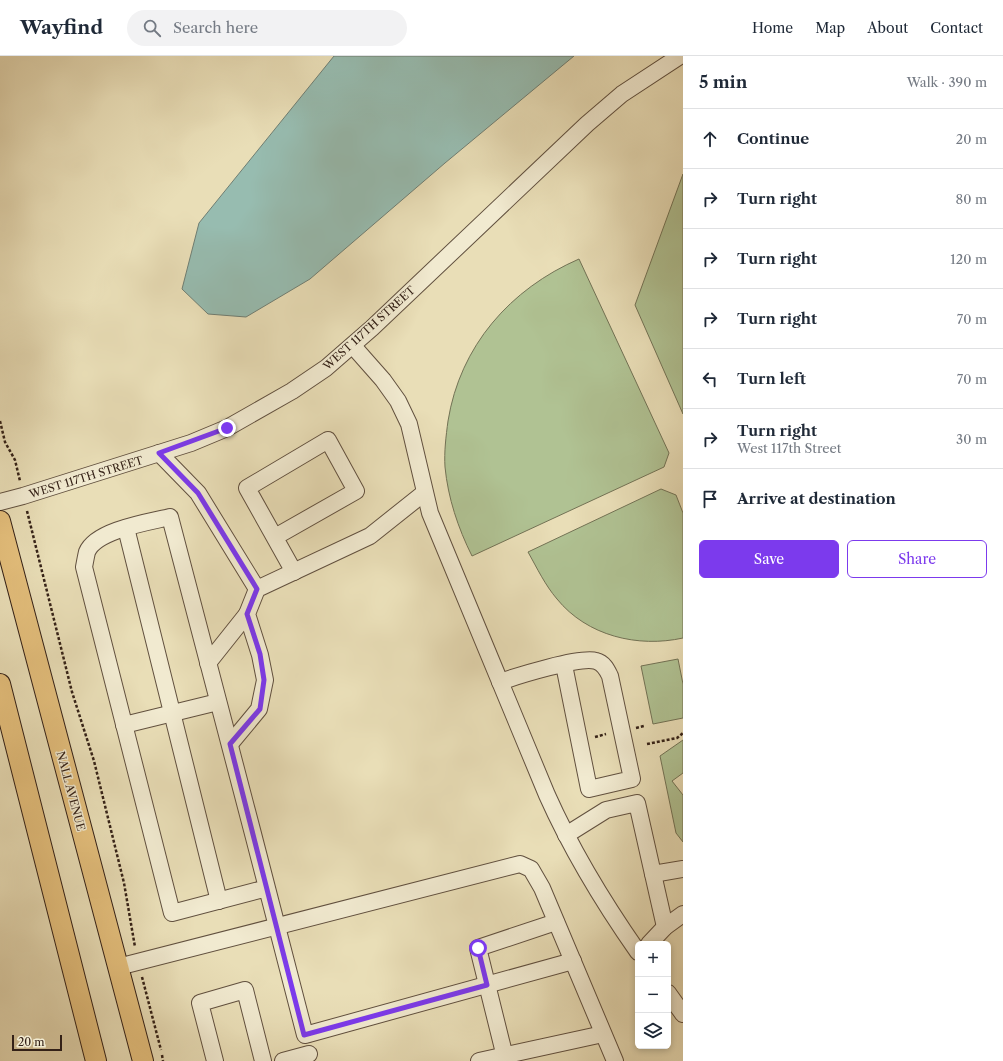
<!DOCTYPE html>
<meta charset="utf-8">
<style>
:root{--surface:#fff;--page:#f2f2f3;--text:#1f2937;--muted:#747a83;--line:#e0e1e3;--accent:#7c3aed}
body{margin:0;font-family:"Libre Caslon Text",serif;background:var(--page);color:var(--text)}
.controls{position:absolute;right:12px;bottom:12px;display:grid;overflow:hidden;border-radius:6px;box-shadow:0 2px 6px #0003}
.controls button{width:36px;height:36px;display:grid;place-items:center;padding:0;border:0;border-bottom:1px solid var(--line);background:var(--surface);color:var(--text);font:20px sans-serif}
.scale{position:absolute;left:12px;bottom:10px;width:50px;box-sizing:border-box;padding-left:4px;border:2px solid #342117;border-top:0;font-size:11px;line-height:14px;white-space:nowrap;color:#342117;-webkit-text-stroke:3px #f1ead0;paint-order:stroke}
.stop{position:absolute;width:12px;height:12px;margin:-9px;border:3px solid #7c3aed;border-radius:50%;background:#fff}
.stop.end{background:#7c3aed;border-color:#fff;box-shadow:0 1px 4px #0008}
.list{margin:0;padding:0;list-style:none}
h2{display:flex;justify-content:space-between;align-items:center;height:52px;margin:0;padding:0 16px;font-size:17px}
h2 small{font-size:13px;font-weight:400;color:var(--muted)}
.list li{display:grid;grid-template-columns:26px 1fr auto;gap:12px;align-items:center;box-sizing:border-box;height:60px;padding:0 16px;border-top:1px solid var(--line)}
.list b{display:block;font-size:15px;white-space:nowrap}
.list p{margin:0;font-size:13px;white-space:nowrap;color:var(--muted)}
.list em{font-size:13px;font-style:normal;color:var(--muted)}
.actions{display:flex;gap:8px;padding:12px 16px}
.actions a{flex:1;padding:9px 0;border:1px solid var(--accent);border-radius:6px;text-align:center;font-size:14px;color:var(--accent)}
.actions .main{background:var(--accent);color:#fff}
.icon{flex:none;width:22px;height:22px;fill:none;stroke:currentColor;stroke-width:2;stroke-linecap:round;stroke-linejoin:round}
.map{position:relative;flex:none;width:683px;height:1005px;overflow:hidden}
header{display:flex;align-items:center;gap:24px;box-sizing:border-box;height:56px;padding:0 20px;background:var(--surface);border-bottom:1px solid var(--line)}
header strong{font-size:19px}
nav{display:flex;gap:22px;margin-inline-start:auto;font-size:14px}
.search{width:280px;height:36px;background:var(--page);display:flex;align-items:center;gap:10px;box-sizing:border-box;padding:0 14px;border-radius:22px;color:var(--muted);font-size:15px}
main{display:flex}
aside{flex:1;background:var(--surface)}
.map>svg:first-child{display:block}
.green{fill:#b0c293;stroke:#727255}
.water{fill:#97bcb0;stroke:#6f7e73}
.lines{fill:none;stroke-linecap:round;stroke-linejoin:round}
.minor-casing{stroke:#61503f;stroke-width:18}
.major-casing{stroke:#342117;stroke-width:22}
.path{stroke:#342117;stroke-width:2.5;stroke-dasharray:3 2;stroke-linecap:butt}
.minor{stroke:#f1ead0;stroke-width:16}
.major{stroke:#e4bf7c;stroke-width:20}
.route{stroke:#7c3aed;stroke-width:5}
.labels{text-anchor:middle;stroke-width:3;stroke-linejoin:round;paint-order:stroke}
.street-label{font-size:11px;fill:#342117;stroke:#f1ead0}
</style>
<header>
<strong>Wayfind</strong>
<div class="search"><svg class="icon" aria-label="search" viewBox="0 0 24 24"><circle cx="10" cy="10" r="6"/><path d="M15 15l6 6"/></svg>Search here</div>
<nav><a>Home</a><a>Map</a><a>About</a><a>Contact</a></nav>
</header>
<main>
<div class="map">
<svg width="683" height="1005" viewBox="0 0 683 1005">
<rect width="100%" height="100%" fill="#e9deb7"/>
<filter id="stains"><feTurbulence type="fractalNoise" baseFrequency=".005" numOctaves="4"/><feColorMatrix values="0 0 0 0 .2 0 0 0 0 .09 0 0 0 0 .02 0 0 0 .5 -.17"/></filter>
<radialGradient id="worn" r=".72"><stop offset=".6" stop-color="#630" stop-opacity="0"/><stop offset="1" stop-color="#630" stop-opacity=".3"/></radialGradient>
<!-- green -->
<g class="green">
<polygon points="683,118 683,358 635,249"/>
<path d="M579,203L669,397L664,411L472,500C458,472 448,442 445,411C444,396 446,380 448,365C460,290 510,233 579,203Z"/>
<path d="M661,433L676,439L683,457V582C638,592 587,580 557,543C545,529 537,512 528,496Z"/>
<polygon points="678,603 683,628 683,662 653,668 641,610"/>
<polygon points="683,684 683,717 672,725 683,739 683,786 676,777 660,700"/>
</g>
<!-- water -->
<polygon class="water" points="334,0 574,0 445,107 310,223 246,261 208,258 182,233 199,167"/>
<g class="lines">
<!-- minor casing -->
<g class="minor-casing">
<g id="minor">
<path d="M353,290L383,324L398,345L409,368L430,457L547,739C572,795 603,846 638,896"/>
<polyline points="159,397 198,437 257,533"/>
<polyline points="0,446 23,440 191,387 227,372 292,335 326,312 372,272 587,68 622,38 680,0"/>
<polyline points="126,472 219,845"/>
<polyline points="275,481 356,435 328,384 247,432 294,516"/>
<polyline points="208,607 247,558"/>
<path d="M500,626C517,620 581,600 596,605C604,607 607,614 610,620L632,723L589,733L564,609"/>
<polyline points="124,669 218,646"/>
<polyline points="230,688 259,653 265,624 260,599 247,558 257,533 370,480 424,437"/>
<polyline points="566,779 606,754 637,747 653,818 683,813"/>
<polyline points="653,818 665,871"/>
<path d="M267,832L172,857L84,511C85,506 86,500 87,496C96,474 149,466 170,461C215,634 261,806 305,979L573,905"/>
<polyline points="649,888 665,871 683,858"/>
<polyline points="118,911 520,808 531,813 542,832 615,1005"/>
<polyline points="668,937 683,958"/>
<polyline points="215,1005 200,947 245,934 263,1005"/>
<polyline points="283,1005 309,998"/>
<polyline points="479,1005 603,978"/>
<polyline points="506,1005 478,892 556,866"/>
</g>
</g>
<!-- major casing -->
<g class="major-casing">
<g id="major">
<polyline points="0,465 143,1005"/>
<polyline points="0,628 96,1005"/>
</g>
</g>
<!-- path -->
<g class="path">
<polyline points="0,365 5,386 15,404 20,425"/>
<polyline points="27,455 72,636 94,705 124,827 135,891"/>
<polyline points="636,672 644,670"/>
<polyline points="595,681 606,678"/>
<polyline points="647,688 677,682 683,677"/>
<polyline points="142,921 161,994"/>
<polyline points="162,999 163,1005"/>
</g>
<!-- minor -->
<use href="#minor" class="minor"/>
<!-- major -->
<use href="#major" class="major"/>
</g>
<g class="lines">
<!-- route -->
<polyline class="route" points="227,372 159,397 198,437 257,533 247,558 260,598 264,624 260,653 230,688 304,979 487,929 478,892"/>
</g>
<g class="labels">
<!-- street labels -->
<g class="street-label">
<text transform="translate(369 272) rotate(-42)" y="4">WEST 117TH STREET</text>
<text transform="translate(86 421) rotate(-17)" y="4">WEST 117TH STREET</text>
<text transform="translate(71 735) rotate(75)" y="4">NALL AVENUE</text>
</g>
</g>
<rect width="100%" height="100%" filter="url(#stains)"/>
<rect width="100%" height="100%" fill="url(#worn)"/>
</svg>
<div class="controls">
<button>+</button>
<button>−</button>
<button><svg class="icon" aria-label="layers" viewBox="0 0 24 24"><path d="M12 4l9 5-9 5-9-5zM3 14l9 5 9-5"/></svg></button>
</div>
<div class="scale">20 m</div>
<div class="stop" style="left:478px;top:892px"></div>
<div class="stop end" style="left:227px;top:372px"></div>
</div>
<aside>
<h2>5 min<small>Walk · 390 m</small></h2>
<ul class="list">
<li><svg class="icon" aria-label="ahead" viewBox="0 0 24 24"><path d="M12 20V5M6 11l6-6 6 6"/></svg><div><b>Continue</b></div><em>20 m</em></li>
<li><svg class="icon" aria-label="right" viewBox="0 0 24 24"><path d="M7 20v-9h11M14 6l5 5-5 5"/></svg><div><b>Turn right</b></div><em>80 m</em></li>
<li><svg class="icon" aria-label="right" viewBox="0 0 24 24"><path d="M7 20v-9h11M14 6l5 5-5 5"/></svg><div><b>Turn right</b></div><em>120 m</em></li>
<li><svg class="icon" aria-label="right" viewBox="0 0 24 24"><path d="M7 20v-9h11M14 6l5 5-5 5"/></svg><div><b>Turn right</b></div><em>70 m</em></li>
<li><svg class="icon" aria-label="left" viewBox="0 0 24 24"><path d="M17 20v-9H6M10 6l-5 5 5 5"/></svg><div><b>Turn left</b></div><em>70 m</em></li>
<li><svg class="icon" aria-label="right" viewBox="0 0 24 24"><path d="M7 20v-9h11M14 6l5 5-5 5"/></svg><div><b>Turn right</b><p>West 117th Street</p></div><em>30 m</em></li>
<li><svg class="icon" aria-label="arrive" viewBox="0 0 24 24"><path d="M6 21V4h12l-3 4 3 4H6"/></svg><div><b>Arrive at destination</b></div></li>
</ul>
<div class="actions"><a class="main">Save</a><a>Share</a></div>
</aside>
</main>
